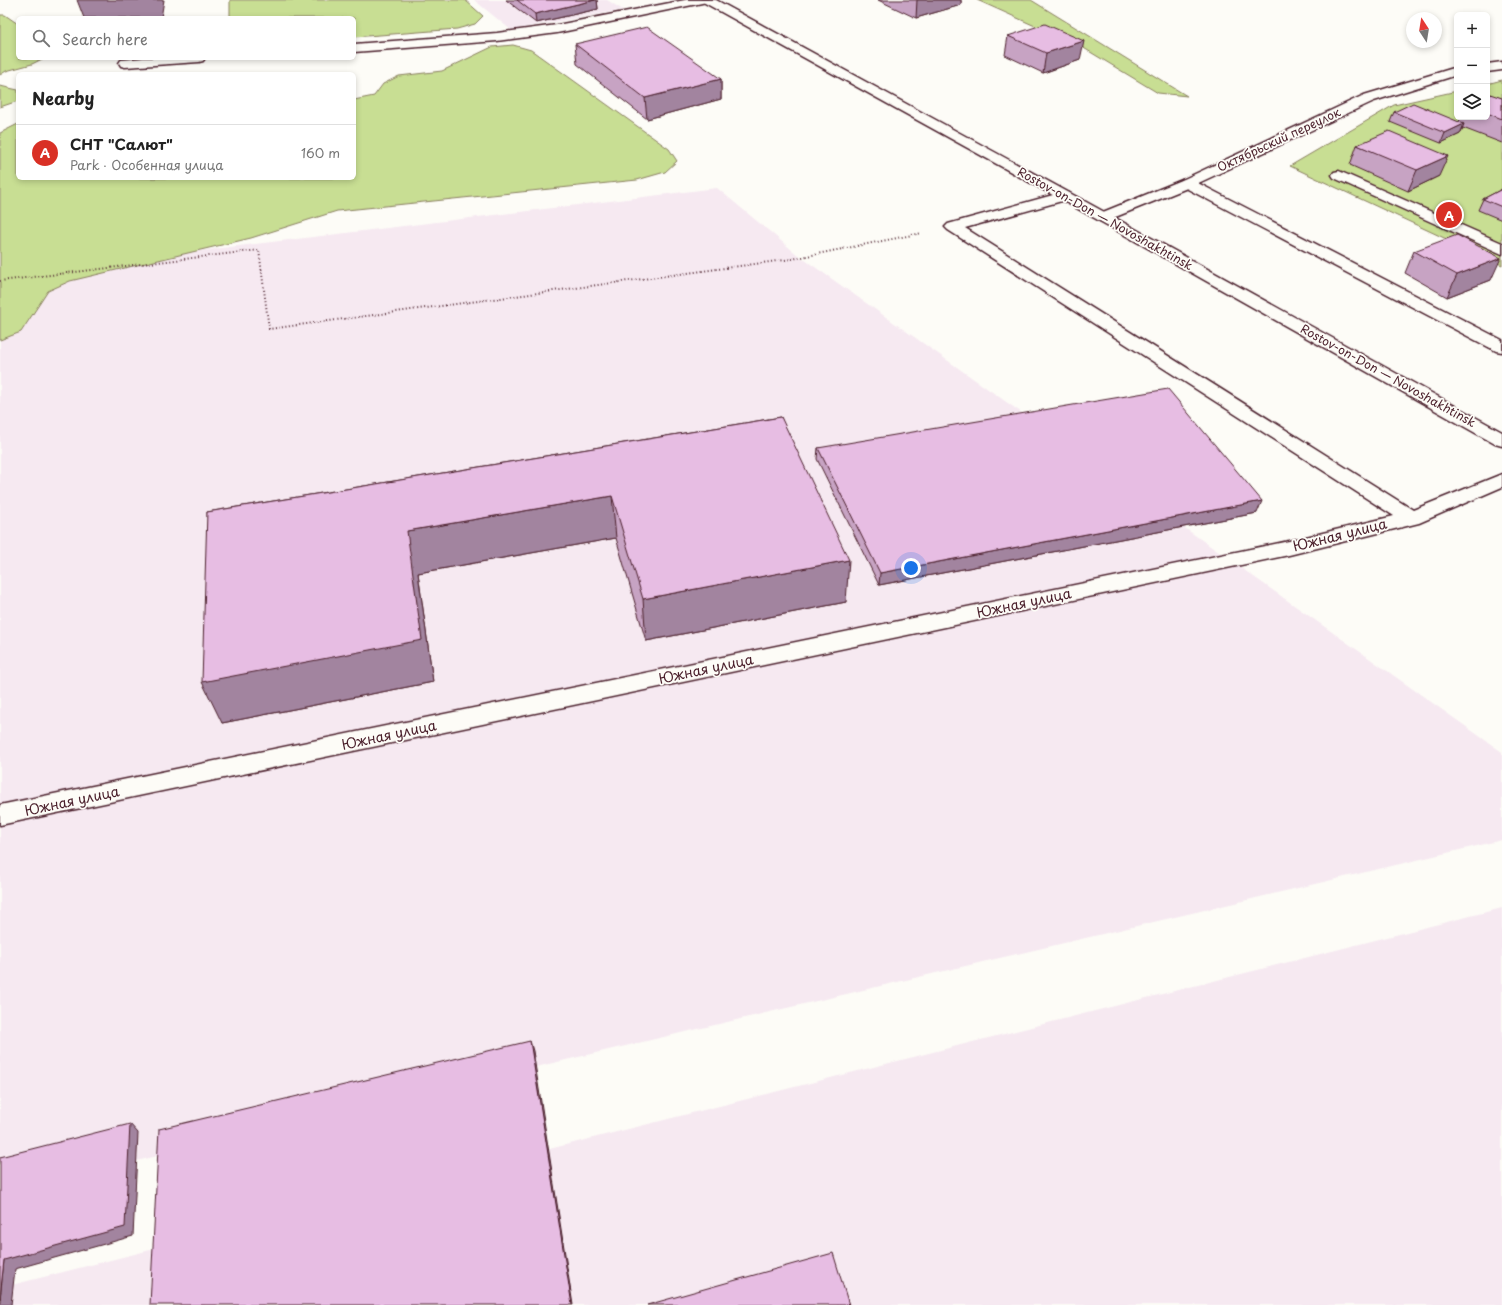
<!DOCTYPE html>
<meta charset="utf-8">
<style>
:root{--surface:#fff;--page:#f6f6f6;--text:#222;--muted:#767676;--line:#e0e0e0;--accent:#d93025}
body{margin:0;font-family:"Playpen Sans",sans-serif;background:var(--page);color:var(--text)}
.controls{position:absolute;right:12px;top:12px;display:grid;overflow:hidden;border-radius:6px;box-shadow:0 2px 6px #0003}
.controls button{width:36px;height:36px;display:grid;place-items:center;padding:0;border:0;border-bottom:1px solid var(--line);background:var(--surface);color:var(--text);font:20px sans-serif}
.compass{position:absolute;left:1406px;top:12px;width:36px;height:36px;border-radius:50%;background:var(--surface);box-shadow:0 2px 6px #0003;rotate:348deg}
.you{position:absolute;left:911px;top:568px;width:14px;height:14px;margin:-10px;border:3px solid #fff;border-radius:50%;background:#1a73e8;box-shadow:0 0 0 6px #1a73e833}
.badge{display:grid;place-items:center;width:26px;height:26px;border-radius:50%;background:var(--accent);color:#fff;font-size:13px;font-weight:700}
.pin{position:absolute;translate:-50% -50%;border:2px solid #fff;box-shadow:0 1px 4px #0006}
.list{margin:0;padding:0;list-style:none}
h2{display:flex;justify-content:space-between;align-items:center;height:52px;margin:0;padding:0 16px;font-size:17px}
h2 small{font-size:13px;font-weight:400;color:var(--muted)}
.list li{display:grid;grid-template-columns:26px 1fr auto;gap:12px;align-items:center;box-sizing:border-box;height:56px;padding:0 16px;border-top:1px solid var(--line)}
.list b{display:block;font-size:15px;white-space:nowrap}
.list p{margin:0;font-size:13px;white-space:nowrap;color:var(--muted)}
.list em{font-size:13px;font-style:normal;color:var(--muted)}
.icon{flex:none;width:22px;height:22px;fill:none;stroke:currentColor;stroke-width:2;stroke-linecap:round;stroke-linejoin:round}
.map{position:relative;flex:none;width:1502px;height:1305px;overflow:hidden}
.search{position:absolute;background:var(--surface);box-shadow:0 2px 6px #0003;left:16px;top:16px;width:340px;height:44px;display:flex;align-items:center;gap:10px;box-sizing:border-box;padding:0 14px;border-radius:6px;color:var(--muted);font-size:15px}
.panel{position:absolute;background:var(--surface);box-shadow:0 2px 6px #0003;left:16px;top:72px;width:340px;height:108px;border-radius:6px}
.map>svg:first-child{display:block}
.built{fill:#f6e9f1}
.green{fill:#c8de93;stroke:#897e5f}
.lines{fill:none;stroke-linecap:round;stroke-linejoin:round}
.lane-casing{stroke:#4a1f2b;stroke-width:3}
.street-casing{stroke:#4a1f2b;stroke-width:3}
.primary-casing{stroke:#4a1f2b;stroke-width:3}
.path{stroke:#4a1f2b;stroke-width:2;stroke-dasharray:1 2.5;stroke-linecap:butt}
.lane{fill:#fdfcf7;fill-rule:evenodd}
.street{fill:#fdfcf7;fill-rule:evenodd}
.primary{fill:#fdfcf7;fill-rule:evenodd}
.wall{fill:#c7a3c3;stroke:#4a1f2b}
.shaded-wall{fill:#a2849f;stroke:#4a1f2b}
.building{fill:#e7bde3;stroke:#4a1f2b}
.labels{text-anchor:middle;stroke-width:3.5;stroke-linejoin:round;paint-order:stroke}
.far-street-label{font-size:12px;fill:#4a1f2b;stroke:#fdfcf7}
.street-label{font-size:14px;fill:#4a1f2b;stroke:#fdfcf7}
</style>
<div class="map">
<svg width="1502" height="1305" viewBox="0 0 1502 1305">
<rect width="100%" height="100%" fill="#fdfcf7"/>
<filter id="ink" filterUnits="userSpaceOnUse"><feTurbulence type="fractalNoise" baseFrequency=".025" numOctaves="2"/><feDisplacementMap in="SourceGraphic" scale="8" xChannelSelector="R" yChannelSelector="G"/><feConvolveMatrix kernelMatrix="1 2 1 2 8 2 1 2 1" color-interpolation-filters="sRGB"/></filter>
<g filter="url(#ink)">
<!-- built -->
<g class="built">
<polygon points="474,0 607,0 623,10 511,30"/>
<polygon points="717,188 798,255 1502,752 1502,840 0,1193 0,275"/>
<polygon points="1502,908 1502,1305 0,1305 0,1288"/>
</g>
<!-- green -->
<g class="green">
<polygon points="230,0 465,0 483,16 475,24 457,29 354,37 354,18 230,18"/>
<polygon points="977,0 1031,0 1187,96 1158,93 1082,47"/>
<polygon points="0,15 5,15 18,24 18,58 44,58 32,64 6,71 0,75"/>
<polygon points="513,45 531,50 669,149 677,161 665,172 637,180 337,211 251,238 70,281 48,291 21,332 0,340 0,133 18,124 18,178 354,178 354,100 374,96 383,84 399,76 442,71 492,47"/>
<polygon points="1502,80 1502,265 1290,166 1394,105 1457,91 1457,117 1487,117 1487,84"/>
<polygon points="0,86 18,90 18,101 0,107"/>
</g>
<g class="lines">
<!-- lane casing -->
<g class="lane-casing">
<g id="lane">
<polygon points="685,0 708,0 706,2 702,3 557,33 497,41 354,52 354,44 497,33 557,25"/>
<polygon points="143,58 205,58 203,61 199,62 125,67 121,66 119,63 121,60"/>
<polygon points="1187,179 1192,180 1502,340 1502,352 1496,351 1182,186 1180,183 1182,180"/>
</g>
</g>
<!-- street casing -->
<g class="street-casing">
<g id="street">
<polygon points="1502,62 1502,70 1487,72 1487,64"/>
<polygon points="1457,67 1457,75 1374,101 1192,186 1108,220 1103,222 1098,220 1095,217 1098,214 1182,180 1364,95"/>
<polygon points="1339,171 1502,243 1502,254 1334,178 1332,175 1334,172"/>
<polygon points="1064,192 1069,193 1071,196 1069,199 965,228 1413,510 1502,474 1502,487 1419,523 1289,555 0,825 0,805 1289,541 1394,516 948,230 945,227 948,224"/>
</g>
</g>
<!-- primary casing -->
<g class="primary-casing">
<polygon id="primary" points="701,0 716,0 1108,214 1502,432 1502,446 1495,444 1098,220 703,2"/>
</g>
<!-- path -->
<polyline class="path" points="0,281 259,250 269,329 792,259 922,233"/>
<!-- lane -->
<use href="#lane" class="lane"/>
<!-- street -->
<use href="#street" class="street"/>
<!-- primary -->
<use href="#primary" class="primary"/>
</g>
<!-- wall -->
<g class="wall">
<polygon points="506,0 597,0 598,9 536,23"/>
<polygon points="878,0 961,0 961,5 916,18"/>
<polygon points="1008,36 1080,60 1043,73 1005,55"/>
<polygon points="575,44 721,79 721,99 647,119 577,64"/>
<polygon points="1487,95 1502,98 1502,143 1463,128 1460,134 1441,143 1390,122 1394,112 1459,122 1461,117 1487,117"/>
<polygon points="1357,145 1439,176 1408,191 1350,165"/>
<polygon points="1502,189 1502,220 1478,210 1483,199"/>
<polygon points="1414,251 1491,280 1447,297 1405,273"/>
<polygon points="781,417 846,602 646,641 616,538 418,573 433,682 222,723 207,512"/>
<polygon points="818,448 1257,513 879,585 817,459"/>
</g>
<!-- shaded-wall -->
<g class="shaded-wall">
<polygon points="77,0 164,0 161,18 84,18"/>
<polygon points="595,0 597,0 598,9 536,23 535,14"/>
<polygon points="917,0 961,0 961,5 916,18"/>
<polygon points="1084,41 1080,60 1043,73 1046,53"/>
<polygon points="721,79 721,99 647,119 645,98"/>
<polygon points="1464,124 1460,134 1441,143 1445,133"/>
<polygon points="1448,156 1439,176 1408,191 1417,170"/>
<polygon points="1501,258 1491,280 1447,297 1457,275"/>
<polygon points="612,496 616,538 418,573 433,682 222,723 202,682 407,531"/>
<polygon points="1262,501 1257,513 879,585 880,573"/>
<polygon points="849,560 846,602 646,641 643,599"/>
<polygon points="530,1041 533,1051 573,1305 572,1305"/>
<polygon points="130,1124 138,1133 133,1236 15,1269 11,1305 0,1305 0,1299 4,1260"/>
</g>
<!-- building -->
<g class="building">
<polygon points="517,0 595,0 535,14"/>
<polygon points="1045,24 1084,41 1046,53 1008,36"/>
<polygon points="647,27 721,79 645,98 575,44"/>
<polygon points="1490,94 1502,98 1502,119 1487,113 1487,95"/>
<polygon points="1413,103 1464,124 1445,133 1394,112"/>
<polygon points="1389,131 1448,156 1417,170 1357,145"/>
<polygon points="1502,189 1502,207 1483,199"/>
<polygon points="1457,235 1501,258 1457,275 1414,251"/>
<polygon points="1168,389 1262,501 880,573 818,448"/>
<polygon points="781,417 849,560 643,599 612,496 407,531 422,640 202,682 207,512"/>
<polygon points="530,1041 572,1305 150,1305 159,1129"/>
<polygon points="130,1124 125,1227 4,1260 0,1299 0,1157"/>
<polygon points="833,1253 849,1305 647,1305"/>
</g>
</g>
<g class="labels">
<!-- far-street labels -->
<g class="far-street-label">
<text transform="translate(1279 140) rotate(-25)" y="4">Октябрьский переулок</text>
<text transform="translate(1105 219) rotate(29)" y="4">Rostov-on-Don — Novoshakhtinsk</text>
<text transform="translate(1388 376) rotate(29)" y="4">Rostov-on-Don — Novoshakhtinsk</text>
</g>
<!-- street labels -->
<g class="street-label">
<text transform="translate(1340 535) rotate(-14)" y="5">Южная улица</text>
<text transform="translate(1024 603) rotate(-12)" y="5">Южная улица</text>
<text transform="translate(706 669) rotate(-12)" y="5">Южная улица</text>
<text transform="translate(389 735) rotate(-12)" y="5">Южная улица</text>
<text transform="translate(72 801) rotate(-12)" y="5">Южная улица</text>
</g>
</g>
</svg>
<div class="controls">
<button>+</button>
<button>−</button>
<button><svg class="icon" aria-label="layers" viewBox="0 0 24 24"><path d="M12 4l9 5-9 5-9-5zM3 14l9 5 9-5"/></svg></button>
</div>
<svg class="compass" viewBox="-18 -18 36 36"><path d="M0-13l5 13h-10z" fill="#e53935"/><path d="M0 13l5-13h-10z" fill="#767676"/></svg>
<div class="you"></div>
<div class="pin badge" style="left:1449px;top:215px">A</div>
<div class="search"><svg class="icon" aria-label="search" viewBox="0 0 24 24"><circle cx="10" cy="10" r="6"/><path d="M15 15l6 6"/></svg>Search here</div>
<section class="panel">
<h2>Nearby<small></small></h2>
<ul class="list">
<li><span class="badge">A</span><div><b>СНТ &quot;Салют&quot;</b><p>Park · Особенная улица</p></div><em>160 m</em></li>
</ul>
</section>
</div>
